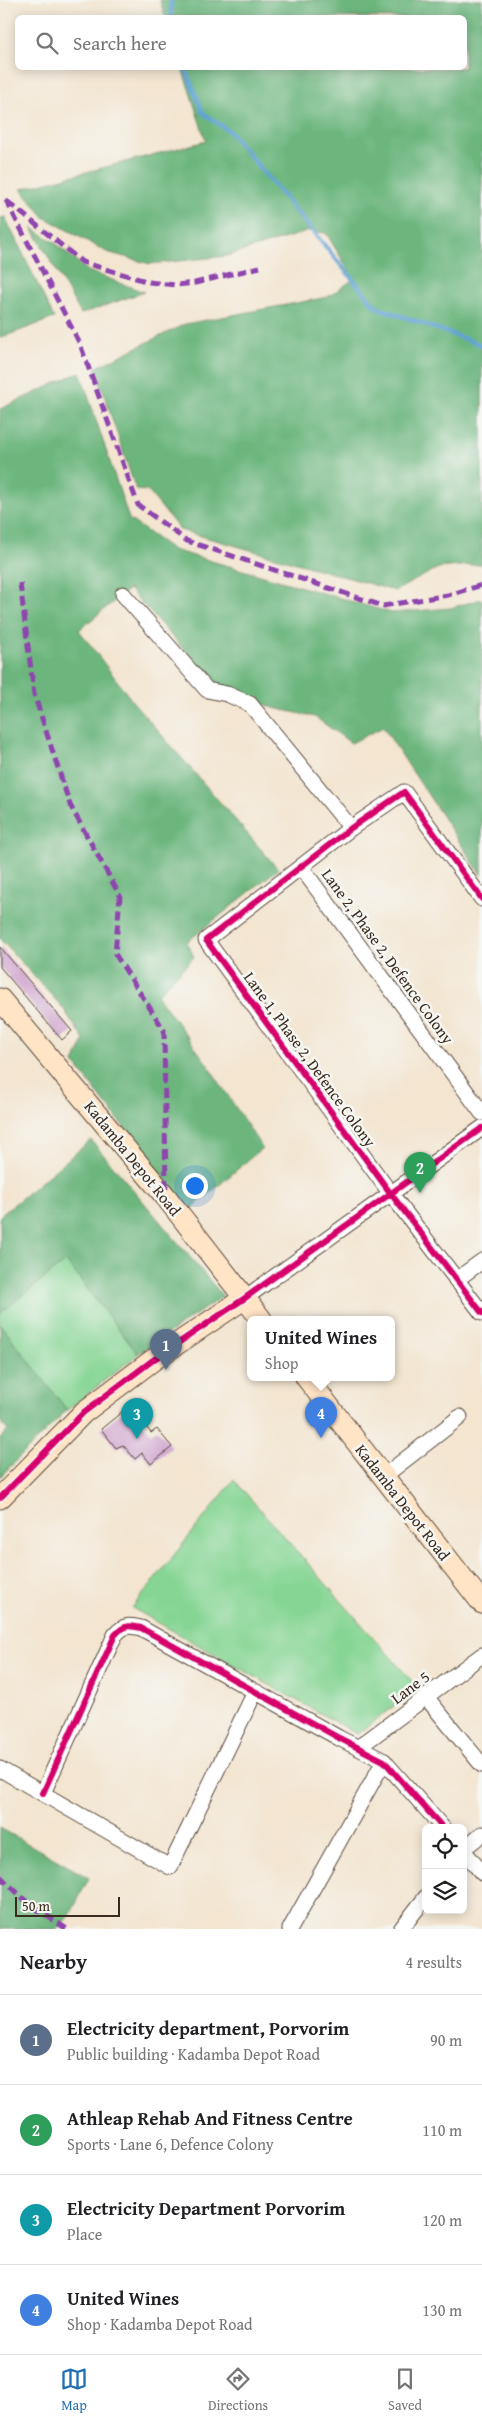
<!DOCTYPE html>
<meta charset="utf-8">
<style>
:root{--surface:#fff;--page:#f6f6f6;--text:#202124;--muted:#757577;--line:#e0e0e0;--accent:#1f6fb2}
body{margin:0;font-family:"Gentium Book Plus",serif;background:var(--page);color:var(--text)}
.controls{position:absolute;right:15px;bottom:15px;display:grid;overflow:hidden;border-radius:8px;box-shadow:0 2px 12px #0003}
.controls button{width:45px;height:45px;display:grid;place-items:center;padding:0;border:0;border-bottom:1px solid var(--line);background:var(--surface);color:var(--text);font:25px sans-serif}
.scale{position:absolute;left:15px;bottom:12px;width:105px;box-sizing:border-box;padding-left:5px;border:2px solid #3b2a1e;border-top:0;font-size:14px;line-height:18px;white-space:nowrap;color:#3b2a1e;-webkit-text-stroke:4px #f6f6f2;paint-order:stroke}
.you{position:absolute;left:194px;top:1185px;width:18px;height:18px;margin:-12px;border:4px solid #fff;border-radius:50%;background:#1a73e8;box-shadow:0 0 0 8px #1a73e833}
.badge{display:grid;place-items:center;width:32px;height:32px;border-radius:50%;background:var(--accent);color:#fff;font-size:16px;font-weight:700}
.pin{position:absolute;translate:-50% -41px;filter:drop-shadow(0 1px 2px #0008)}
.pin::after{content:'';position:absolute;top:26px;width:18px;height:15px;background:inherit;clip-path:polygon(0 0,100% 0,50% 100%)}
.popup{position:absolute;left:247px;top:1316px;width:148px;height:65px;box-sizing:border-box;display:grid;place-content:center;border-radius:8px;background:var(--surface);filter:drop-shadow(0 1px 4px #0005);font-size:16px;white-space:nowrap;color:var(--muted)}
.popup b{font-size:19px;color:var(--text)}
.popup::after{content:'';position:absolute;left:50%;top:100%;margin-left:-10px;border:10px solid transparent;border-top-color:var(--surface)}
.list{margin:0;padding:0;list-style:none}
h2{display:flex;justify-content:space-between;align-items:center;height:65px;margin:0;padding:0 20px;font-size:21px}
h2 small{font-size:16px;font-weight:400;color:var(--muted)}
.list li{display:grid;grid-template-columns:32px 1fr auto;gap:15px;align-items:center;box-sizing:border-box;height:90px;padding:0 20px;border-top:1px solid var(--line)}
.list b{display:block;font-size:19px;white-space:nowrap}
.list p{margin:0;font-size:16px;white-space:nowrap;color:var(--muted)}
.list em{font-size:16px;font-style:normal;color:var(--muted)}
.icon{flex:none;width:28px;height:28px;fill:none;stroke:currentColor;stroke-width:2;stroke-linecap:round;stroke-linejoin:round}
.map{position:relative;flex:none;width:482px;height:1929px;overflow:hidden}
.search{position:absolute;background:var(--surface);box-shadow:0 2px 12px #0003;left:15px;right:15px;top:15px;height:55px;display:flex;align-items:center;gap:12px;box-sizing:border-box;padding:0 18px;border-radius:8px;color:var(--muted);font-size:19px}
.sheet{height:425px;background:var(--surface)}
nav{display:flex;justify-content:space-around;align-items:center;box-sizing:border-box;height:70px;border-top:1px solid var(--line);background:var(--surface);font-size:14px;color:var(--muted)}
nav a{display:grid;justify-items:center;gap:2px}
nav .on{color:var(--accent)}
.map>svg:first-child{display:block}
.green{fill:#86d594;stroke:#608059}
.forest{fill:#6cb67e;stroke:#54704e}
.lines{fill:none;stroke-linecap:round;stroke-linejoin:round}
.stream{stroke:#62a3d5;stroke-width:4.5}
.building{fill:#cc9ccb}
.street-casing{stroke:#574639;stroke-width:17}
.secondary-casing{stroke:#574639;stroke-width:23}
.street{stroke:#fff;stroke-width:15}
.secondary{stroke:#ffe4c6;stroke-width:21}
.quiet{stroke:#8e44ad;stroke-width:5;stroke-dasharray:10 5;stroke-linecap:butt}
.cycleway-casing{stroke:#f6f6f2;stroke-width:9}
.cycleway{stroke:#d6006c;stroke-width:6}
.labels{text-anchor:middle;stroke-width:5;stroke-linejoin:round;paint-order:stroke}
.street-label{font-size:16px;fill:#3b2a1e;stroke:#f6f6f2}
</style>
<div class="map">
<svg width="482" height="1929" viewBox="0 0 482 1929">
<rect width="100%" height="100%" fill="#f6f6f2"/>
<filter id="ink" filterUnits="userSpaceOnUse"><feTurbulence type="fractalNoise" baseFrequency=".02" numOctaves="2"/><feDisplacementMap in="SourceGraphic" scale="10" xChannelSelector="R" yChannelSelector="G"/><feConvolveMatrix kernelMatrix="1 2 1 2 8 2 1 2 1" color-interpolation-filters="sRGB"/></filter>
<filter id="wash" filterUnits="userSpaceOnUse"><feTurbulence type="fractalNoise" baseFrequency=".0096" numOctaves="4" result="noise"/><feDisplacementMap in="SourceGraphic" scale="20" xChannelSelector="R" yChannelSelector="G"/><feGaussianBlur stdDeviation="1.12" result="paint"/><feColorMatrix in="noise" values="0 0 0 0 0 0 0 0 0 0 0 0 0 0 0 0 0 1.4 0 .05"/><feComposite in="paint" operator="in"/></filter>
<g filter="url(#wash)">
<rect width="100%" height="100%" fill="#f3e5d0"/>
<!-- green -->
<g class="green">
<polygon points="66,1261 138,1354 67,1410 0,1324 0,1313"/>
<polygon points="234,1480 418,1688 357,1734 132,1608"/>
</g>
<!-- forest -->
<g class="forest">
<polygon points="160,0 482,0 482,564 438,568 395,591 180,530 148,491 136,490 95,368 185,324 328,297 354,279 326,233 309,231 227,256 150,264 107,252 44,217 21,189 206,141 182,68 464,68 464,18 165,17"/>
<polygon points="5,217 54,318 0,338 0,218"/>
<polygon points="32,228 54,242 88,271 144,292 81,314"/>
<polygon points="80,372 129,519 173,550 392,613 450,608 482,599 482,876 383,727 351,743 315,717 274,708 213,682 129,589 79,630 133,702 278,869 187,942 194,957 157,995 208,1065 262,1148 189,1211 74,1063 84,1040 63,1008 0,939 0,409"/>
<polygon points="91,1140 223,1296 138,1354 66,1261 0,1313 0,1216"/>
<polygon points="0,1324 67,1410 0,1477 0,1438 8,1431 0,1421"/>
<polygon points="0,1828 89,1878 70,1915 57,1929 0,1929"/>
</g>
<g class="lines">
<!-- stream -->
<g class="stream">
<polyline points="171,18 171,0"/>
<polyline points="185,68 203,113 229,131 376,307 482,345"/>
</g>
</g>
<g id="blocks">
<!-- building -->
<g class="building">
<polygon points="0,947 72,1031 62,1040 0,967"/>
<polygon points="123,1411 132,1422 138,1417 151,1433 157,1429 172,1447 151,1464 142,1453 135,1459 123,1445 116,1448 101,1429"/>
</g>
</g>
</g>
<g filter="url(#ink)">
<use href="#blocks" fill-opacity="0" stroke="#574639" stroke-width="1"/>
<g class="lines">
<!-- street casing -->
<g class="street-casing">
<g id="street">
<polyline points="123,594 207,690 227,694 250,704 351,828"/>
<polyline points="301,867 482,1113"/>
<polyline points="482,899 404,792 351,828 206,940 391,1194 482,1313"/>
<polyline points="456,1280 482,1261"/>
<polyline points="245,1298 482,1128"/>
<polyline points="384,1476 460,1417"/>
<polyline points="426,1697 482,1765"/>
<polyline points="359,1747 482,1655"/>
<polyline points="0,1769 170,1867 255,1692"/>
<path d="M43,1793L115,1635C124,1625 128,1625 141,1628L339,1738L384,1761L443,1828"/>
<polyline points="463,1849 482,1834"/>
<polyline points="463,1850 482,1873"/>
<polyline points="290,1929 384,1761"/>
<polyline points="401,1929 426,1897"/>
</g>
</g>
<!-- secondary casing -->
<g class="secondary-casing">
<g id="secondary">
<polyline points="0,999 166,1197 261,1319"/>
<polyline points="306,1377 482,1603"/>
<polyline points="0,1498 84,1412 153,1360 245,1298"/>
</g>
</g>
<!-- street -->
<use href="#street" class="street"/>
<!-- secondary -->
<use href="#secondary" class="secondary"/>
<!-- quiet -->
<g class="quiet">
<polyline points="6,200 80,344 138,505 187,541 383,606 448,595 482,585"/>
<polyline points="8,202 82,262 149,282 175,285 195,283 260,267"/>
<polyline points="20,583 34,694 70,805 120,896 115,954 164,1030 166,1197"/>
<polyline points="0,1876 29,1904 67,1929"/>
</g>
<!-- cycleway casing -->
<g class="cycleway-casing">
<g id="cycleway">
<polyline points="482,899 404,792 351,828 206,940 391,1194 482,1313"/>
<polyline points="0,1498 84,1412 153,1360 245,1298 482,1128"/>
<path d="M43,1793L115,1635C124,1625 128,1625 141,1628L339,1738L384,1761L443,1828"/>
</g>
</g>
<!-- cycleway -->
<use href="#cycleway" class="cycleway"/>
</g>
</g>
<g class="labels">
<!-- street labels -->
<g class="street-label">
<text transform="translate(388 956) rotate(54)" y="6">Lane 2, Phase 2, Defence Colony</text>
<text transform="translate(310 1059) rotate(54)" y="6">Lane 1, Phase 2, Defence Colony</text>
<text transform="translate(133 1158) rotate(51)" y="6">Kadamba Depot Road</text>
<text transform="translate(403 1502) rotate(52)" y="6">Kadamba Depot Road</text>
<text transform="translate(410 1687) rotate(-37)" y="6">Lane 5</text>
</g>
</g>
</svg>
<div class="controls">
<button><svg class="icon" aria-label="locate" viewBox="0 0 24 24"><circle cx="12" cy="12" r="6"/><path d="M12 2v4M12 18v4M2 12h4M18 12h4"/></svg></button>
<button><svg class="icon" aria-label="layers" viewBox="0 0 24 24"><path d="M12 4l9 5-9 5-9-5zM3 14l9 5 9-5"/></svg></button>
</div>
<div class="scale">50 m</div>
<div class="you"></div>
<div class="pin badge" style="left:166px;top:1370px;background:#5c6f8a">1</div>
<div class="pin badge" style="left:420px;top:1193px;background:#2e9e5b">2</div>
<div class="pin badge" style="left:137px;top:1439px;background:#0f9aa8">3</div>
<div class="pin badge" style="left:321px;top:1438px;background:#3f7fe0">4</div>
<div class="popup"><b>United Wines</b>Shop</div>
<div class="search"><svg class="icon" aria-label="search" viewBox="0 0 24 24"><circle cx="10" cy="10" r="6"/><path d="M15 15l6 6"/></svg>Search here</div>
</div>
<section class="sheet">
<h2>Nearby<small>4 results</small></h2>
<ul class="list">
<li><span class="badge" style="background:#5c6f8a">1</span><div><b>Electricity department, Porvorim</b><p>Public building · Kadamba Depot Road</p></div><em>90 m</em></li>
<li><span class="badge" style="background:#2e9e5b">2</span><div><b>Athleap Rehab And Fitness Centre</b><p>Sports · Lane 6, Defence Colony</p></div><em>110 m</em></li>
<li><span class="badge" style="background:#0f9aa8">3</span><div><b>Electricity Department Porvorim</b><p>Place</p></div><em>120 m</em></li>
<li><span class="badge" style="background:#3f7fe0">4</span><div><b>United Wines</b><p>Shop · Kadamba Depot Road</p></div><em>130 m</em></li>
</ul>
</section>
<nav>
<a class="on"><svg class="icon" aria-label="map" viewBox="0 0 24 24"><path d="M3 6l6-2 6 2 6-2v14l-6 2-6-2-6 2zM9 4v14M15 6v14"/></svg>Map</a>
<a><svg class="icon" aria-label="directions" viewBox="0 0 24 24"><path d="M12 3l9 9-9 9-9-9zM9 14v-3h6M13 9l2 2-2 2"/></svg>Directions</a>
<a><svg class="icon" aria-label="saved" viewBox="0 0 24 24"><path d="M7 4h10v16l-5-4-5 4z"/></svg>Saved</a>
</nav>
